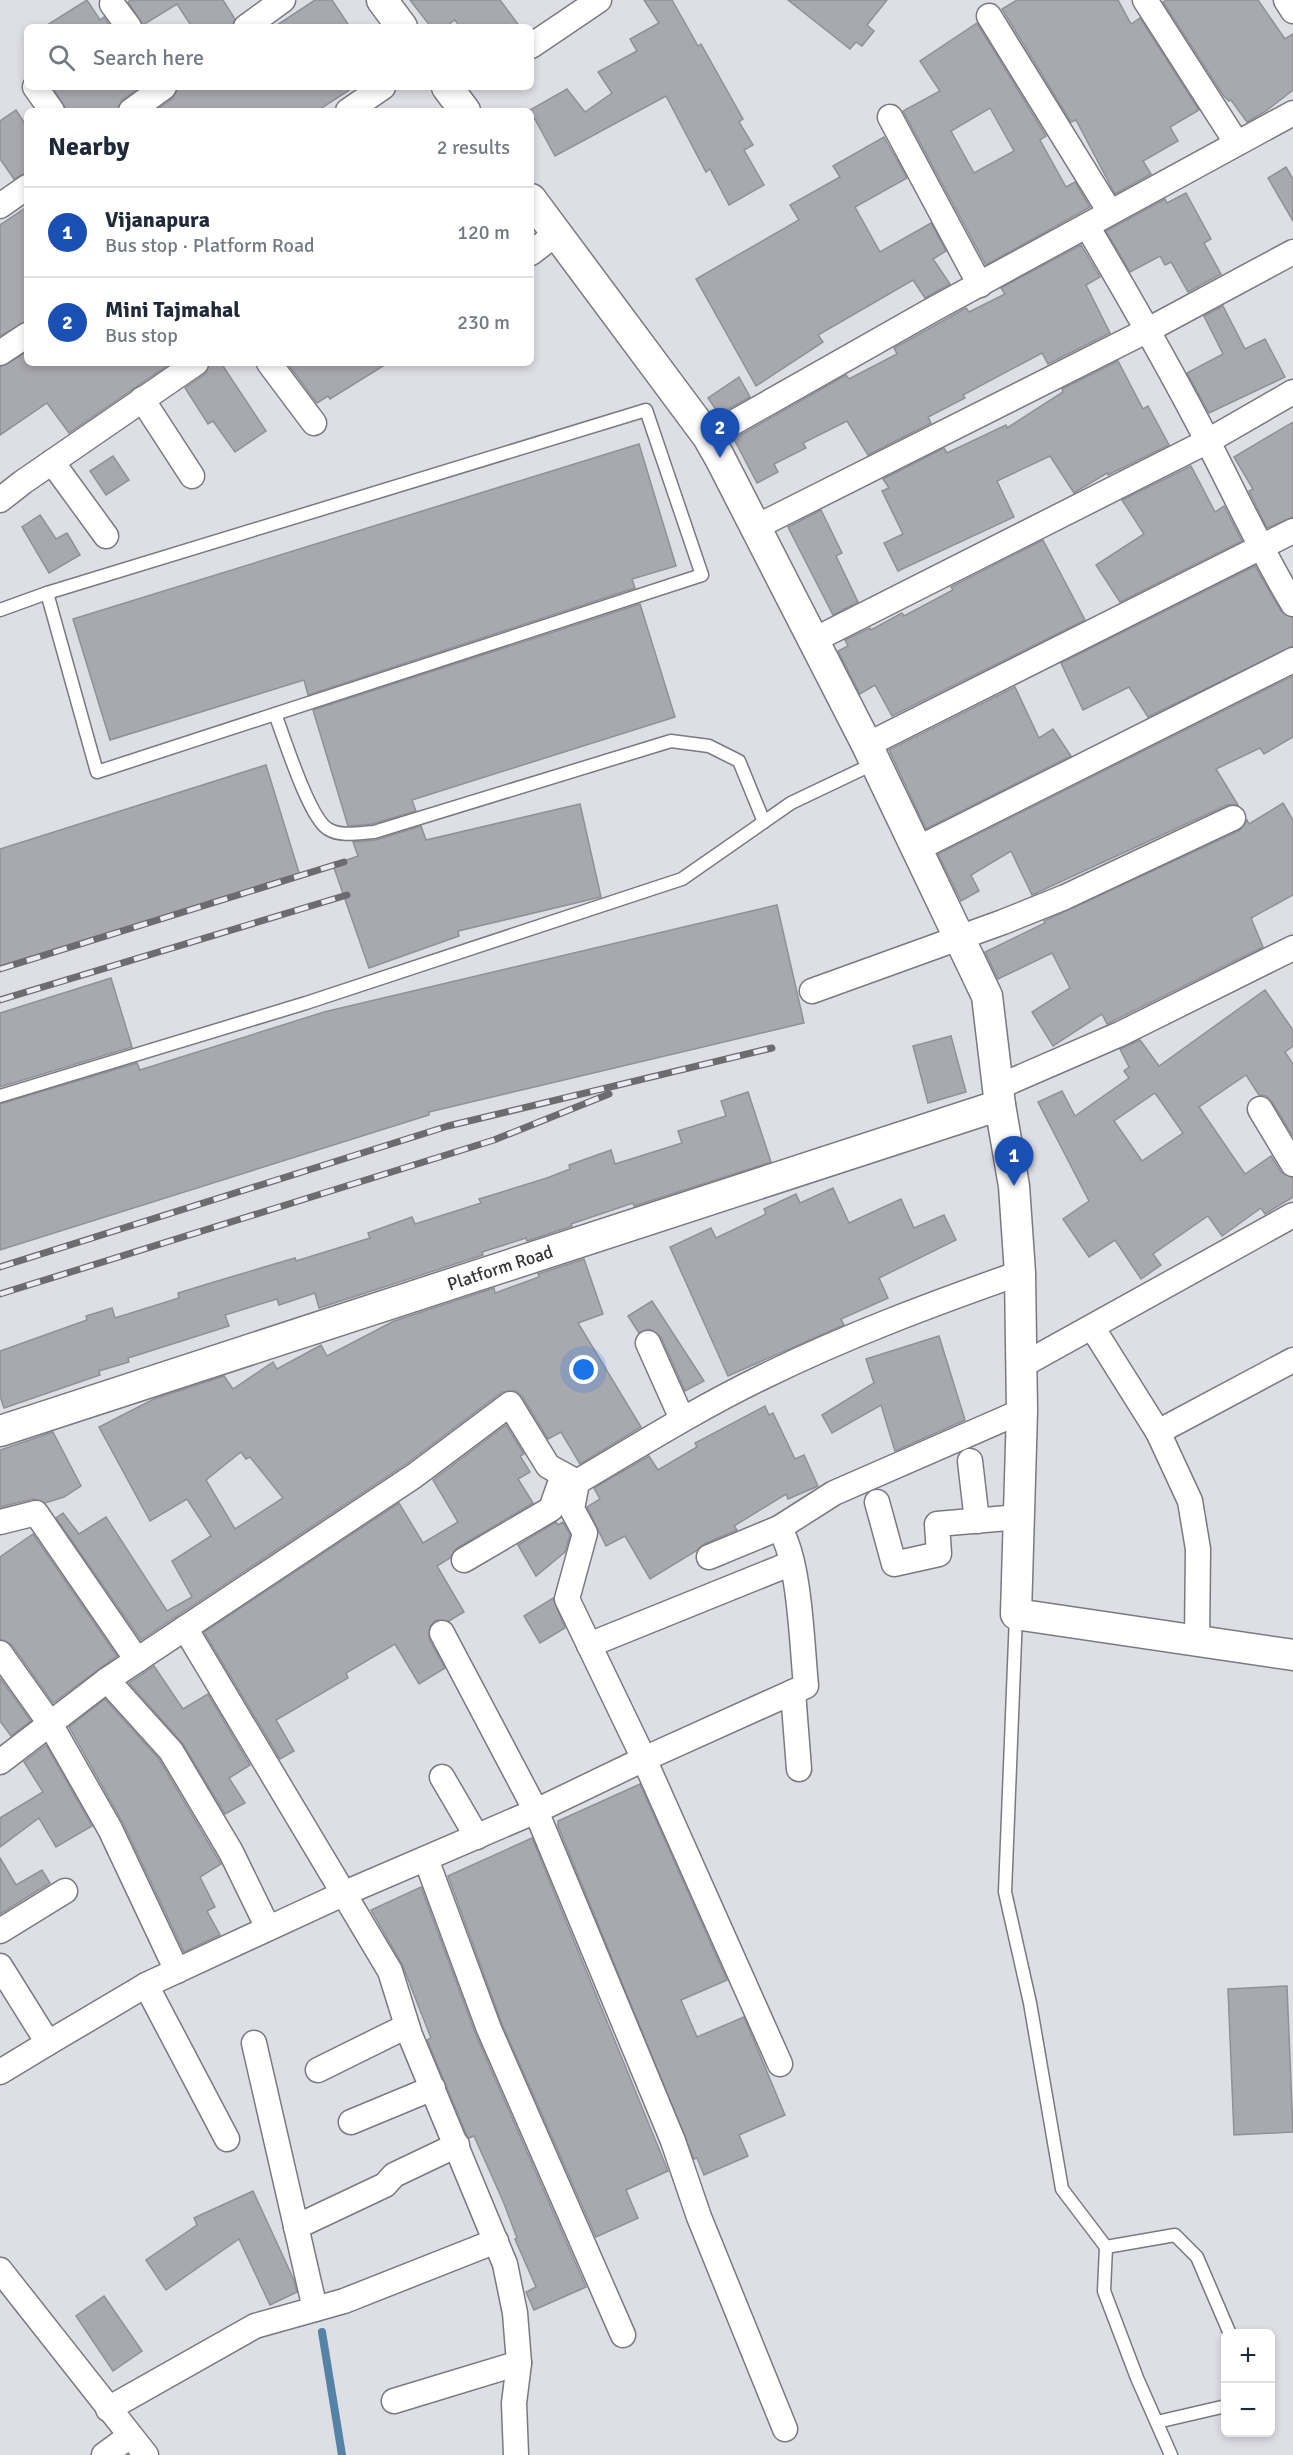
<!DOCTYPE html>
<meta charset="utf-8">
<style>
:root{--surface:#fff;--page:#f2f2f3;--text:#1f2937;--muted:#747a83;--line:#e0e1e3;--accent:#0b8043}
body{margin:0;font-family:Signika,sans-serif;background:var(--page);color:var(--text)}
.controls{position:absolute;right:18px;bottom:18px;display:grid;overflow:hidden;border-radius:9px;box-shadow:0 3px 9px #0003}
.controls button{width:54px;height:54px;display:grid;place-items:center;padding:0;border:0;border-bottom:2px solid var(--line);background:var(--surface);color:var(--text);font:30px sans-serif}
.you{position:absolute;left:584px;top:1370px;width:21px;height:21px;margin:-15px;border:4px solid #fff;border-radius:50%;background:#1a73e8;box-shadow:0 0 0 9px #1a73e833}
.badge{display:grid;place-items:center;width:39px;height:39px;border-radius:50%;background:var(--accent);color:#fff;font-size:20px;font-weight:700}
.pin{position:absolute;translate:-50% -50px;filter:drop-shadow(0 2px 3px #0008)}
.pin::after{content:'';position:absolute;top:32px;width:21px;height:18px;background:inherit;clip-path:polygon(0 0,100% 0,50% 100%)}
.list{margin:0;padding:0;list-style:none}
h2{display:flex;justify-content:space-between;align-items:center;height:78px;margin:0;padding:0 24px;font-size:26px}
h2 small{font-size:20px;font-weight:400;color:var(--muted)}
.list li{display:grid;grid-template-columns:39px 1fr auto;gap:18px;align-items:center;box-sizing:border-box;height:90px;padding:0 24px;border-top:2px solid var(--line)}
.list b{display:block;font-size:22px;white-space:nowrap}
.list p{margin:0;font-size:20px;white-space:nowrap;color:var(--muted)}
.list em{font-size:20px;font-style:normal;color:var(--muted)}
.icon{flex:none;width:33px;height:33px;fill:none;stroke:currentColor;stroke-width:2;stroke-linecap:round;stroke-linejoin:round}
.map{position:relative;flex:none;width:1293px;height:2455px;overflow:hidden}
.search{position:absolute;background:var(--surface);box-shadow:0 3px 9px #0003;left:24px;top:24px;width:510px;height:66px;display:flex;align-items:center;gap:15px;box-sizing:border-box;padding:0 21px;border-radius:9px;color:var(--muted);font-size:22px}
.panel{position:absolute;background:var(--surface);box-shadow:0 3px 9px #0003;left:24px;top:108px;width:510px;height:258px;border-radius:9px}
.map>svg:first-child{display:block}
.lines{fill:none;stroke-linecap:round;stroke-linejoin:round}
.stream{stroke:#5483a6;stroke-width:8}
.building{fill:#a8a8af;stroke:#909097;stroke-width:1.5;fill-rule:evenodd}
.service-casing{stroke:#797a80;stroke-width:15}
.minor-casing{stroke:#797a80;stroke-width:27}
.tertiary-casing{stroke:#797a80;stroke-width:33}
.service{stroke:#fff;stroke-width:12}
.minor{stroke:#fff;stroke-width:24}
.tertiary{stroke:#fff;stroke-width:30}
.rail-casing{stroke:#6c6c70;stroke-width:7}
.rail{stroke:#ebebf3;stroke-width:4.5;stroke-dasharray:14;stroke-linecap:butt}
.labels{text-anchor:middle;stroke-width:4.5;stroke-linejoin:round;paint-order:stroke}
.street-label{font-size:18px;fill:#363639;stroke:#ebebf3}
</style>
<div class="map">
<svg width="1293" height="2455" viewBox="0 0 1293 2455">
<rect width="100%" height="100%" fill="#dedee5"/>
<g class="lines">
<!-- stream -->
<polyline class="stream" points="322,2332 342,2455"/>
</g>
<!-- building -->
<g class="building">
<polygon points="87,0 100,20 104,17 111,27 44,27"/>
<polygon points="130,0 223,0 235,19 232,27 192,27 177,4 143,25 128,2"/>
<polygon points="315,0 332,0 350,27 274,27"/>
<polygon points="410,0 500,0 520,27 460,27 455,20 445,27 431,27"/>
<polygon points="644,0 672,0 698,46 701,44 743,119 739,122 753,145 744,150 764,185 729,205 710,169 706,172 666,96 555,156 530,110 567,89 585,112 612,93 598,72 637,51 630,39 659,23"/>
<polygon points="788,0 887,0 867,25 874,31 862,46 856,42 850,49"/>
<polygon points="1017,0 1118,0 1131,24 1140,18 1199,110 1170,127 1178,141 1143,161 1151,174 1115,194 1076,120 1071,122 1002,9"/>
<polygon points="1166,0 1258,0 1285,39 1293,34 1293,90 1266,111 1247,122 1231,100 1229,101 1223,95 1163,2"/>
<path d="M977,23L1046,136L1040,140L1066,187L1075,182L1090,207L986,265L903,111L940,91L920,61ZM990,108L1014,151L974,173L951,131Z"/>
<polygon points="52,87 140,87 122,100 117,111 67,111"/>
<polygon points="178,87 354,87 317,111 155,111 173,98"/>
<polygon points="16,110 27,127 27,173 14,179 0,159 0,121"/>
<polygon points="884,137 907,178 855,207 880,252 931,223 946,251 933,259 950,284 925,298 913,280 818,335 823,342 756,386 696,279 799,220 790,205 840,177 833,166"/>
<polygon points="1286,167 1293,179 1293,221 1268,178"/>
<polygon points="1186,193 1211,239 1204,243 1221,274 1188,292 1171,262 1165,265 1160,256 1130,272 1106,231 1165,199 1167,203"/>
<polygon points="27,207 27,321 0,336 0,225"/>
<polygon points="1081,245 1100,277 1086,285 1110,333 1048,364 1042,353 963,395 965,398 928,417 931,423 868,455 847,421 803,443 806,448 774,464 778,472 757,483 734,439 846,375 849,379 897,354 894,348 966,308 969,312 1005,294 1001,288"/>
<polygon points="1223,306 1245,349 1265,339 1285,377 1209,413 1187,373 1223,354 1204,316"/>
<polygon points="27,352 27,363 171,363 69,433 47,403 0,435 0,367"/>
<polygon points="1118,361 1143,409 1148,406 1169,445 1108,475 1107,473 1074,493 1050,456 997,481 1014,517 898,571 884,543 903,534 882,491 889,488 883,479 944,448 947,453 1006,425 1007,428 1063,392 1062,389"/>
<polygon points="210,363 221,363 266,431 235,452 213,421 208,424 185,388 205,374"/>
<polygon points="287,363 388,363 330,399 328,396 317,403"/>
<polygon points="739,377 750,397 719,414 708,398"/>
<polygon points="1293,422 1293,517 1267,528 1249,491 1253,489 1234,457"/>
<polygon points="639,444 676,566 632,579 635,588 308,695 304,680 110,740 73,619"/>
<polygon points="113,456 129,480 106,495 90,471"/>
<polygon points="1191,466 1215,512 1224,506 1242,541 1120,602 1096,565 1144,534 1122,500"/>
<polygon points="821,510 842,553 836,556 858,602 833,615 788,527"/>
<polygon points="40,515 56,539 67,533 80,555 49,573 22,527"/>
<polygon points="1043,540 1085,620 892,716 875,685 860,694 838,651 848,646 845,640 870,628 871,630 902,613 904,616 953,590 951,587"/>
<polygon points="1255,566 1281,611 1293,618 1293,646 1148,717 1129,687 1083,710 1061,663"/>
<polygon points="640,604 675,717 412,800 416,811 372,824 348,826 313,710"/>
<polygon points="1293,676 1293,737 1264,754 1260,748 1216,769 1238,805 1227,805 1032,895 1011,851 971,875 979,891 961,901 938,854"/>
<polygon points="1015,687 1039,738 1053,729 1071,756 926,829 889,750"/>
<polygon points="266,765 300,876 0,970 0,849"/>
<polygon points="1283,803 1293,820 1293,895 1251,918 1263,947 1107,1024 1102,1014 1053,1046 1032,1012 1070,988 1052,953 998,979 985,952 1045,923 1044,921 1239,831 1247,820 1249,824"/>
<polygon points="580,804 601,897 458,931 459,936 369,968 333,865 358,856 353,842 376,840 421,826 426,840"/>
<polygon points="777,905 804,1023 429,1112 429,1115 0,1250 0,1104 137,1063 140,1070 324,1012"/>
<polygon points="111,978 132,1047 0,1087 0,1013"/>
<path d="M1265,990L1293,1030V1046L1285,1052L1293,1064V1136L1272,1102L1266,1096L1259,1095L1246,1075L1199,1107L1245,1174L1271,1156L1281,1172L1293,1178V1197L1265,1214L1261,1208L1222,1236L1208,1216L1153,1254L1161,1265L1141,1279L1115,1240L1089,1257L1063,1219L1089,1201L1038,1102L1062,1091L1075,1116L1129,1078L1124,1071L1129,1067L1120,1049L1140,1040L1159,1066ZM1155,1093L1183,1133L1142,1161L1114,1121Z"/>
<polygon points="951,1036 966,1092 928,1103 913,1046"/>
<polygon points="748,1092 771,1162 634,1206 633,1203 571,1224 572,1226 527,1241 526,1238 482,1252 483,1255 319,1308 315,1293 279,1305 277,1299 225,1315 229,1326 128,1358 129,1362 99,1371 100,1375 4,1408 0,1396 0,1351 87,1320 86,1316 112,1308 115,1318 179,1298 178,1293 214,1282 295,1258 296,1261 370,1238 368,1233 412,1217 415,1224 481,1203 479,1199 547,1178 570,1169 569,1165 611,1150 615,1164 682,1143 678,1131 726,1116 721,1101"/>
<polygon points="833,1188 849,1223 901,1199 914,1228 944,1215 956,1240 879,1278 888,1298 841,1319 844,1325 728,1376 670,1247 711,1228 716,1238 766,1214 764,1209 796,1194 800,1203"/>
<path d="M584,1259L603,1314L578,1323L641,1427L580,1464L561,1432L548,1439L522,1396L516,1391L502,1392L406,1464L141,1640L56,1518L63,1513L79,1534L106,1517L167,1611L192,1597L172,1561L211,1536L187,1499L150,1521L99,1427L154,1399L224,1376L233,1389L273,1362L277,1369L321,1345L327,1356L394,1321L494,1288L495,1293L539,1277L538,1274ZM241,1452L246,1459L250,1457L283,1498L235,1529L206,1480Z"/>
<polygon points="652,1301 704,1381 685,1391 661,1337 650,1329 639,1333 628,1316"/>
<polygon points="939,1336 965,1420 895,1451 881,1405 832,1433 822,1415 874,1383 866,1359"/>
<polygon points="765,1406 769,1415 773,1413 795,1459 804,1455 818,1486 788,1499 786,1494 734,1526 737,1530 704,1544 696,1551 650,1579 625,1536 606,1546 587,1507 600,1499 594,1488 649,1456 658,1470 697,1447 695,1443"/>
<polygon points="506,1425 524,1454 520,1456 530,1472 518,1479 533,1503 457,1548 450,1558 437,1566 464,1612 449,1621 436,1620 430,1626 429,1639 445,1668 419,1684 395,1644 346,1673 348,1678 276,1720 294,1751 280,1759 204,1632 399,1503 423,1543 458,1522 433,1480"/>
<polygon points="53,1432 81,1486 64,1497 45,1503 33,1499 0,1507 0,1450"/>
<polygon points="556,1522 558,1525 563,1522 570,1535 565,1552 536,1576 518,1545"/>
<polygon points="33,1534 117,1656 53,1703 12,1645 0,1639 0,1557"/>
<polygon points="553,1598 565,1628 540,1643 524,1616"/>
<polygon points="154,1666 183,1709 208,1694 250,1765 229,1778 245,1803 225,1814 183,1744 129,1683"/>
<polygon points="0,1678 31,1721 11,1736 0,1721"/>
<polygon points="105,1699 159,1759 221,1864 200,1877 215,1907 207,1911 220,1935 184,1952 123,1823 69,1727"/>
<polygon points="46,1745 92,1826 56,1847 39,1818 0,1847 0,1818 43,1792 24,1762"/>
<polygon points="640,1784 727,1980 681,2000 697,2037 744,2017 785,2115 739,2135 748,2156 704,2175 697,2158 694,2159 558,1826 558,1821"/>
<polygon points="532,1838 668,2171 626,2190 638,2218 596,2237 502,2024 448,1876"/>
<polygon points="0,1858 16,1885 42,1870 50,1883 0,1914"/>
<polygon points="421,1887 476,2035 586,2287 534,2310 526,2292 536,2287 515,2239 517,2238 503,2201 474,2136 469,2138 467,2136 427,2040 431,2038 402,1964 371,1910"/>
<polygon points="1287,1986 1293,2132 1234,2135 1228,1989"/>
<polygon points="253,2191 293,2278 297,2292 270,2305 239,2239 166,2290 146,2260 197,2225 194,2218"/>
<polygon points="104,2296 142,2351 113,2371 76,2316"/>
</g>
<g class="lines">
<!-- service casing -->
<g class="service-casing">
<g id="service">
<polygon points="646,410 702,575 97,772 47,593"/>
<polyline points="0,610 47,593"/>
<path d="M275,714C284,737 309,818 328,829C341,837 359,833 374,832L671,741L709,746L739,761L764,822"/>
<polyline points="0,1096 306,1003 682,879 791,803 875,763"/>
<polyline points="1016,1615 1005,1892 1030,2003 1062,2189 1106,2247 1104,2291 1137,2378 1171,2455"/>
<polyline points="1106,2247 1175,2235 1197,2257 1230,2334"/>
<polyline points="1157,2422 1226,2406"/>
</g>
</g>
<!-- minor casing -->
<g class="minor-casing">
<g id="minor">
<polyline points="1145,0 1236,142"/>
<polyline points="1286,0 1293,11"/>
<polyline points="112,4 129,27"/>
<polyline points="989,16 1110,212"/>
<polyline points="246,27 283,0"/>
<polyline points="531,46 599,0"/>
<polyline points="35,87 52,111"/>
<polyline points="131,111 164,87"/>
<polyline points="348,111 383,87"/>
<polyline points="890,117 980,285"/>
<polyline points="0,206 27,187"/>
<path d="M1087,226C1129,297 1170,368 1208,442C1236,496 1261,551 1293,604"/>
<polyline points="531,253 557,233"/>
<polyline points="0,353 27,335"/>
<polyline points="269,363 314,423"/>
<polyline points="142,399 192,476"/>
<polyline points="708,437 932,310 1293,113"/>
<polyline points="52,462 106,536"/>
<polyline points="0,500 23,482 196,363"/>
<polyline points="756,527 1148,330 1293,252"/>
<polyline points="812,641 1208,441 1293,392"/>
<polyline points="867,745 1293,531"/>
<polyline points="917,849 1293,660"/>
<polyline points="812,991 1003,922 1065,897 1233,818"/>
<polyline points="998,1087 1120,1034 1293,948"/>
<polyline points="1260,1109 1293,1164"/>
<polyline points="1092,1327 1158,1432 1190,1501 1198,1549 1197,1641"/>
<polyline points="648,1343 682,1419"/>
<polyline points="1021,1366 1293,1215"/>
<polyline points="1158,1432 1293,1360"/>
<polyline points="970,1461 977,1521"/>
<polyline points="577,1482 572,1509 585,1533 567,1599 644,1759 780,2064"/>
<polyline points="877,1502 894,1564 939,1554 937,1524 1019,1517"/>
<polyline points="0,1522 36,1513 137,1660"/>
<polyline points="709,1557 779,1528"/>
<polyline points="464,1560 551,1509 563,1475"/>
<polyline points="185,1628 390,1971 410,2035 505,2264 515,2313 519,2363 514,2403 516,2455"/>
<polyline points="442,1633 536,1811 673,2141 699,2217 785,2429"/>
<polyline points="589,1645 792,1563"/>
<polyline points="0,1653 49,1722 110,1829 177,1971"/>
<polyline points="107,1680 171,1751 231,1852 268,1928"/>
<polyline points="793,1692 799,1769"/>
<path d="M0,1762L107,1680L414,1476L510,1404L548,1466L577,1482C638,1446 699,1408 763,1377C846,1336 932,1304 1020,1273"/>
<polyline points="442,1777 477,1837"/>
<polyline points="426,1859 489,2029 623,2335"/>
<polyline points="0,1931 65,1891"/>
<polyline points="0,1966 48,2043 0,2072"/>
<polyline points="146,1985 227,2139"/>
<path d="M48,2043L146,1985L345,1893L536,1811L644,1759L806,1686C802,1647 800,1558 779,1528L834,1493L1022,1411"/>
<polyline points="254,2043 315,2309"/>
<polyline points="318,2070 407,2026"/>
<polyline points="351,2122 433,2088"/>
<polyline points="296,2227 385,2185 394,2175 457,2145"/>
<polyline points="0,2270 146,2455"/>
<polyline points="394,2401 519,2363"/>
<polyline points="108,2409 255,2326 344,2301 496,2241"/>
<polyline points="104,2455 130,2436"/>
</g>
</g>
<!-- tertiary casing -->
<g class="tertiary-casing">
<g id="tertiary">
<polyline points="382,0 402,27"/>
<polyline points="447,87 465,111"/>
<polyline points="531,199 708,437 720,458 867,745 987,996 1000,1105 1014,1186 1020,1273 1022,1411 1016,1614 1293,1655"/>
<path id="s1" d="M0,1431L1000,1105"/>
</g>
</g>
<!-- service -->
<use href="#service" class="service"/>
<!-- minor -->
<use href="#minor" class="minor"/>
<!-- tertiary -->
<use href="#tertiary" class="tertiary"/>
<!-- rail casing -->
<g class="rail-casing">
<g id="rail">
<polyline points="0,969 344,862"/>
<polyline points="0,1000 347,895"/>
<polyline points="0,1267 448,1126 772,1048"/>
<polyline points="0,1294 494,1140 609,1094"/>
</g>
</g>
<!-- rail -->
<use href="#rail" class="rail"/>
</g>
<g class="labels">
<!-- street labels -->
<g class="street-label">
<text dy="6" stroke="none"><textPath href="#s1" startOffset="526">Platform Road</textPath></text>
</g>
</g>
</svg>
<div class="controls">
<button>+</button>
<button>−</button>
</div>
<div class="you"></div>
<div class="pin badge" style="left:1014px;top:1186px;background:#1a4fb4">1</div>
<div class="pin badge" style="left:720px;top:458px;background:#1a4fb4">2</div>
<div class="search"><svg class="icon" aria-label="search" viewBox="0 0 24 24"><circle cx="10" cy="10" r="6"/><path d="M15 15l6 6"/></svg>Search here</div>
<section class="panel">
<h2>Nearby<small>2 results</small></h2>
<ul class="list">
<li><span class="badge" style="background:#1a4fb4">1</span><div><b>Vijanapura</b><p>Bus stop · Platform Road</p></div><em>120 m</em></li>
<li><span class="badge" style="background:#1a4fb4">2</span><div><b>Mini Tajmahal</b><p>Bus stop</p></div><em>230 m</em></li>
</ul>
</section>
</div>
